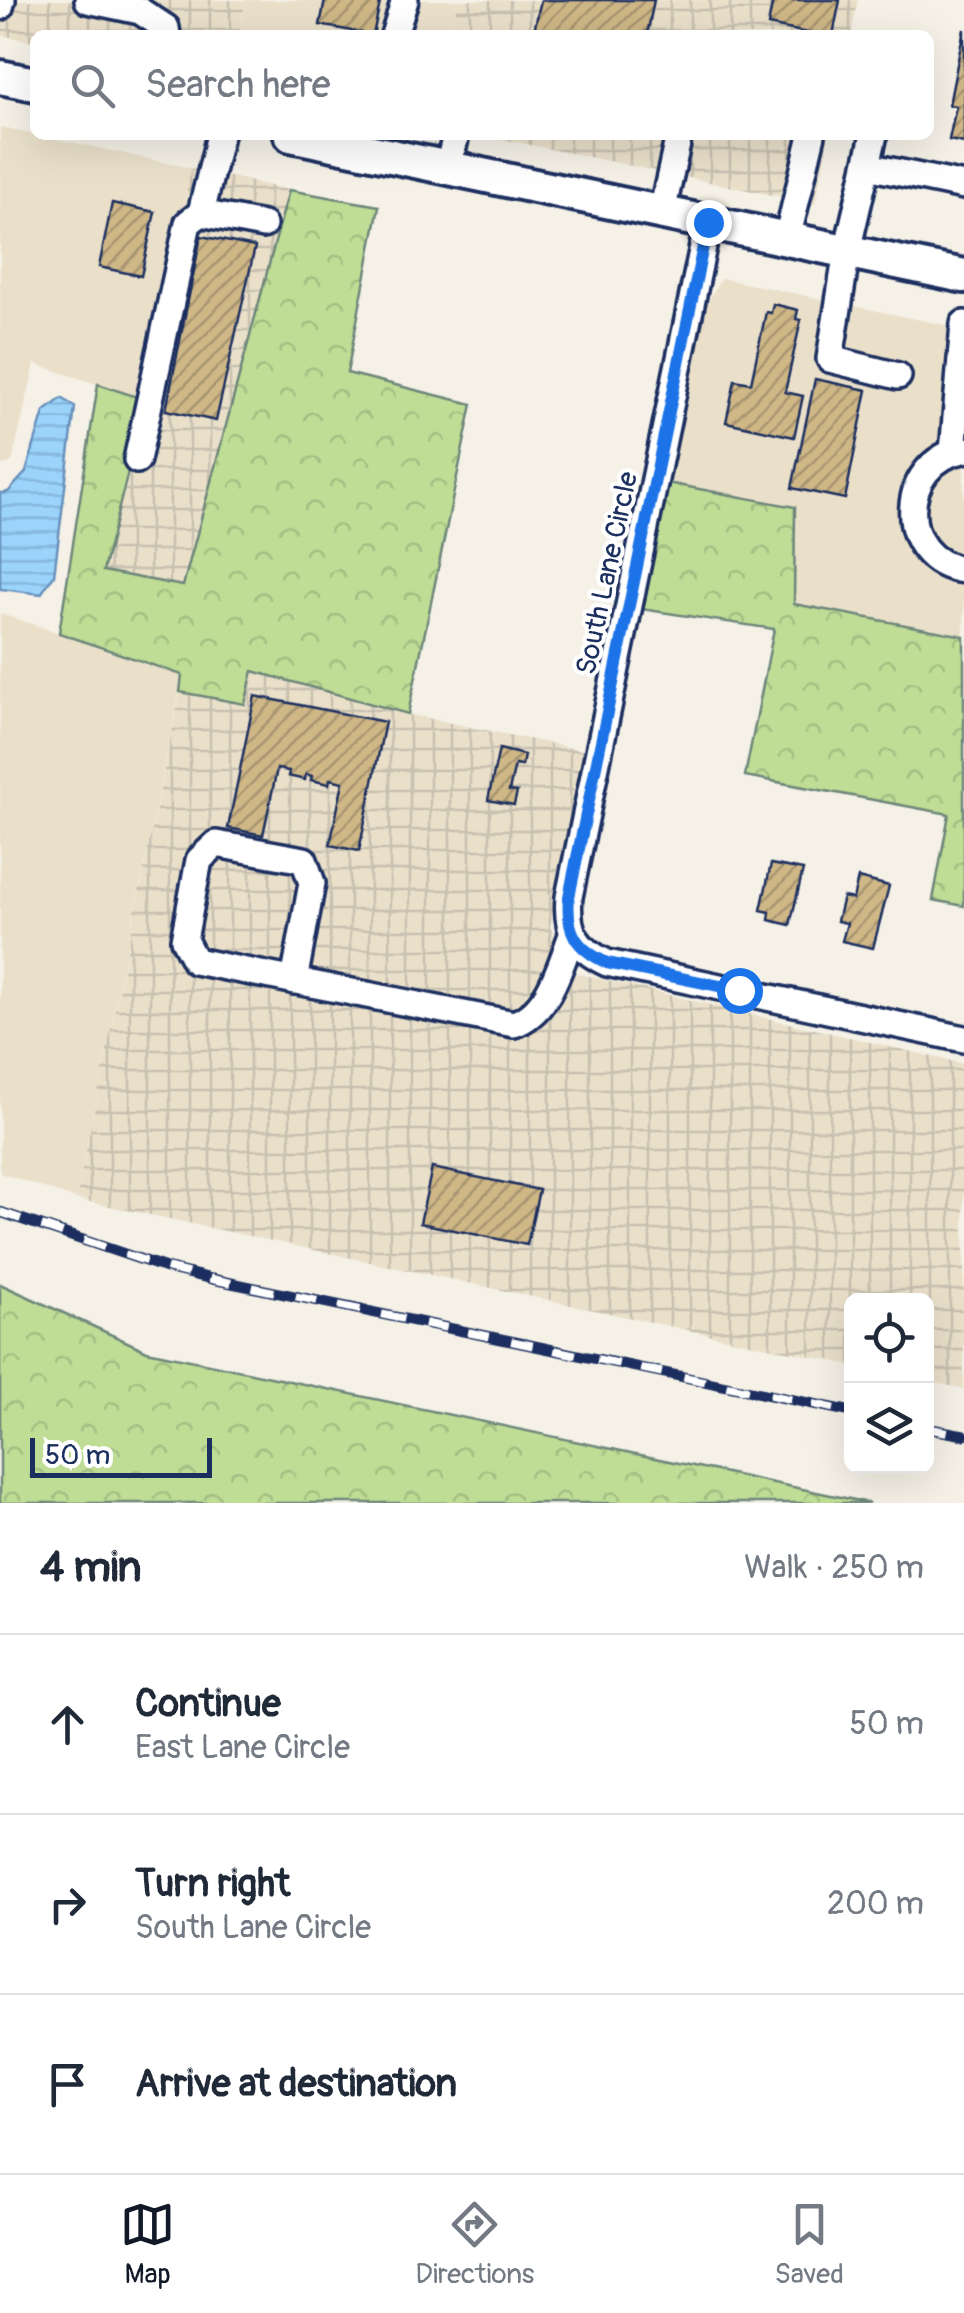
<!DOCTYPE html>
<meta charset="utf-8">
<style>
:root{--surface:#fff;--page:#f6f6f7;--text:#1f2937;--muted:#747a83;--line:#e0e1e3;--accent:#111827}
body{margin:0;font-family:Pangolin,sans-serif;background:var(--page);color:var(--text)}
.controls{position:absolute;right:30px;bottom:30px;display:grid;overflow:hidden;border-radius:15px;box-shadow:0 10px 40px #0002}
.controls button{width:90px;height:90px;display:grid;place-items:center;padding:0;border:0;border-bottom:2px solid var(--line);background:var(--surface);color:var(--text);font:50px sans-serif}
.scale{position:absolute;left:30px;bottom:25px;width:182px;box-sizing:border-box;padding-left:10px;border:5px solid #1b2f5e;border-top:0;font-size:28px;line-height:35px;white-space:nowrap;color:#1b2f5e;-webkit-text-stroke:8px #fff;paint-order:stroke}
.stop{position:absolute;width:30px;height:30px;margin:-22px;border:8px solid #1a73e8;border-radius:50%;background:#fff}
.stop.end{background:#1a73e8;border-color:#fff;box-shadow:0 2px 10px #0008}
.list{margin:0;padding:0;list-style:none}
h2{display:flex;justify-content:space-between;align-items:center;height:130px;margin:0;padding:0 40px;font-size:42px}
h2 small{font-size:32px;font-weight:400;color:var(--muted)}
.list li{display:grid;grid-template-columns:65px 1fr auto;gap:30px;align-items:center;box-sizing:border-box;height:180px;padding:0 40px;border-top:2px solid var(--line)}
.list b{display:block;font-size:38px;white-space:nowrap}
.list p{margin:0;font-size:32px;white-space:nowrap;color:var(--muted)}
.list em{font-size:32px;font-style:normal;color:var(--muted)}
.icon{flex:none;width:55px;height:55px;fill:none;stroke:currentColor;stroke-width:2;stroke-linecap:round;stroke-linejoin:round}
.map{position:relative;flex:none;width:964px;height:1503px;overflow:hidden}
.search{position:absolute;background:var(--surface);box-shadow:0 10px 40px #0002;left:30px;right:30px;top:30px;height:110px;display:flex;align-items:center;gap:25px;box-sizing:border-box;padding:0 35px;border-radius:15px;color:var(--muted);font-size:38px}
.sheet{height:670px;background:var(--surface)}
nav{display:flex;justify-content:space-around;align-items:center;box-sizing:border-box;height:140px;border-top:2px solid var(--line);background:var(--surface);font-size:28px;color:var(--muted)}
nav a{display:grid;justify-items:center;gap:5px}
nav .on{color:var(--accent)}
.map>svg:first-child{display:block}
.built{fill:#eae0ca}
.industrial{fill:url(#industrial-grid)}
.forest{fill:url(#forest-crowns);stroke:#6d867a;stroke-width:2.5}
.water{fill:url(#water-rules);stroke:#6891bc;stroke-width:2.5}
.building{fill:url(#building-hatch);stroke:#1b2f5e;stroke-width:2.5}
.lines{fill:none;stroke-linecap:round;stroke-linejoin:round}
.minor-casing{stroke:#1b2f5e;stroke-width:32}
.major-casing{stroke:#1b2f5e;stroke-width:40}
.minor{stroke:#fff;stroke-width:25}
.major{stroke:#fff;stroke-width:32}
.rail-casing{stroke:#1b2f5e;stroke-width:11}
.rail{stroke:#fff;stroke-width:8;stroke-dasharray:22;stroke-linecap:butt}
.route{stroke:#1a73e8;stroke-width:12}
.labels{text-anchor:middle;stroke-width:8;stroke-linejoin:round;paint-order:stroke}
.street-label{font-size:28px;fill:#1b2f5e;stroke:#fff}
</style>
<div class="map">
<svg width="964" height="1503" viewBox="0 0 964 1503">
<defs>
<pattern id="industrial-grid" width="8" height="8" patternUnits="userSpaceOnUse" patternTransform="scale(2.5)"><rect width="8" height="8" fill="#eae0ca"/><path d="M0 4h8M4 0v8" fill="none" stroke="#c8c0b0"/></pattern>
<pattern id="forest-crowns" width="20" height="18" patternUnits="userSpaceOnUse" patternTransform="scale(2.5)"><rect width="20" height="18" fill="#bfdd95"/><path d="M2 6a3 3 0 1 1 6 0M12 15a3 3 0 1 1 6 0" fill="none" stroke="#a4be83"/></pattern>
<pattern id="water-rules" width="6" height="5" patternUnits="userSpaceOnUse" patternTransform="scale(2.5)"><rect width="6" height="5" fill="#9bd3fb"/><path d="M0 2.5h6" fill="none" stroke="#85b5da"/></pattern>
<pattern id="building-hatch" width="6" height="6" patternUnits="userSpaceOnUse" patternTransform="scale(2.5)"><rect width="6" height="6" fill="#cfb786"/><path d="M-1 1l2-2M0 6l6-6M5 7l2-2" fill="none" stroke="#a79571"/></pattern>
</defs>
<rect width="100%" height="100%" fill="#f5f1e7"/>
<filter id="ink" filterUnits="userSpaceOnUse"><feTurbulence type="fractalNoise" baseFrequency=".01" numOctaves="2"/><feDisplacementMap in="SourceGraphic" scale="20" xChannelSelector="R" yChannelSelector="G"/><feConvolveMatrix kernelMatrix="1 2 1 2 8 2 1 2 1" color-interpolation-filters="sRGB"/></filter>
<g filter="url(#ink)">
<!-- built -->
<g class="built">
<polygon points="246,0 458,0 450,35 239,35"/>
<polygon points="0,127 191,168 146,400 35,364 12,462 0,466"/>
<polygon points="721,278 964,329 964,636 794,604 667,483 708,301"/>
<polygon points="0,613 183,675 76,1199 0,1173"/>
</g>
<!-- industrial -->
<g class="industrial">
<polygon points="0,0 246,0 239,35 35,35 35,42 0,35"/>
<polygon points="458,0 858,0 851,35 450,35"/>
<polygon points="483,135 829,135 815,204"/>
<polygon points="191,168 289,190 183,586 102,571 146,400"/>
<polygon points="253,671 408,714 586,751 550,927 571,972 964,1064 964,1389 927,1381 926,1300 852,1300 851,1365 76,1199 180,692 244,704"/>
</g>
<!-- forest -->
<g class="forest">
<polygon points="289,190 379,206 347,373 472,404 408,714 253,671 245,704 180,692 182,675 59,633 98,384 146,400 103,571 183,586"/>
<polygon points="667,483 795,507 794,604 964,636 964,906 933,900 949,814 745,776 774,629 641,609"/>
<polygon points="0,1284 147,1351 869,1503 0,1503"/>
</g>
<!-- water -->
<polygon class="water" points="62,398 75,407 54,575 41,594 0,589 0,493 8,492 26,472 44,412"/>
<!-- building -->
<g class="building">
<polygon points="325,0 374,0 380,3 373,35 320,25"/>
<polygon points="541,0 654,0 647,35 533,35"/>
<polygon points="773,0 840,0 833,35 817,35 768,25"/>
<polygon points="964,29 964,143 949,140 956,106 949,105"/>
<polygon points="112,203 155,212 141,276 99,267"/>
<polygon points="201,236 255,247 216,421 166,410"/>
<polygon points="773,304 798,310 796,319 801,320 785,392 803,396 794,437 726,422 735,380 751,383 766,312 771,313"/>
<polygon points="815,379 867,390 845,499 792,488"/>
<polygon points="255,696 385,722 359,851 330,845 343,782 330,779 329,784 311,780 312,776 306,774 305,780 288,776 289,771 277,769 263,835 228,828"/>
<polygon points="499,749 524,755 522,766 515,765 509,791 517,792 514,805 488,800"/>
<polygon points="771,864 803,870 790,925 769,920 770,912 761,910"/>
<polygon points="858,878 889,886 873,948 842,941 847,923 837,921 843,897 853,899"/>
<polygon points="432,1168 539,1190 527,1245 420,1223"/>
</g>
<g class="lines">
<!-- minor casing -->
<g class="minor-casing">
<g id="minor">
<polyline points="88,0 140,11 166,28 167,35"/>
<polyline points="0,7 2,0"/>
<polyline points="394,35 405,0"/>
<polyline points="220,135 201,213 263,225"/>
<polyline points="874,135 847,251 830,359 898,376"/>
<polyline points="867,166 964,186"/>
<polyline points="448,167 456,135"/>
<polyline points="662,212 679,135"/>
<path d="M708,222L569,897C566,931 575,948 607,963L964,1039"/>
<polyline points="787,239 812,135"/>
<path d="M964,450C897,461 894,561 964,570"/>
<polyline points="953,452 964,324"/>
<polyline points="137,460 188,223 201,213"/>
<path d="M294,981L312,883L304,860L216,844L199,860L184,940L195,961L514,1024C549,1012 560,966 572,935"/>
</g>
</g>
<!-- major casing -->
<g class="major-casing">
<g id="major">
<polyline points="0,77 35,84"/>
<polyline points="291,135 964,276"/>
</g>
</g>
<!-- minor -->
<use href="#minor" class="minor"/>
<!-- major -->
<use href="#major" class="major"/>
<!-- rail casing -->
<g class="rail-casing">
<g id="rail">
<polyline points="0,1212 166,1268 212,1279 852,1412"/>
<polyline points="926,1428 964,1435"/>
</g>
</g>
<!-- rail -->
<use href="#rail" class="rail"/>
</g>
</g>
<g class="lines" filter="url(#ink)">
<!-- route -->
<path class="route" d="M708,222L569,897C566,931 575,948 607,963L739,990"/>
</g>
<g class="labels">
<!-- street labels -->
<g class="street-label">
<text transform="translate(606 573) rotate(-78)" y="10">South Lane Circle</text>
</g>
</g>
</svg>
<div class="controls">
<button><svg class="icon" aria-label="locate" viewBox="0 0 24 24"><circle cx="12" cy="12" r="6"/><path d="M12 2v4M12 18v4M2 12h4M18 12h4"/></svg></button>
<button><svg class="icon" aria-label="layers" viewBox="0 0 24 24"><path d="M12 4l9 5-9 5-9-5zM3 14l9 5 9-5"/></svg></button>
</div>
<div class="scale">50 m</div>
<div class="stop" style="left:739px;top:990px"></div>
<div class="stop end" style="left:708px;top:222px"></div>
<div class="search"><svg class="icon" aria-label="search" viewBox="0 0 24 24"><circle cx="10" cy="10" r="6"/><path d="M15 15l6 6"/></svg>Search here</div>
</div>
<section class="sheet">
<h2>4 min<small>Walk · 250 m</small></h2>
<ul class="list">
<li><svg class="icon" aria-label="ahead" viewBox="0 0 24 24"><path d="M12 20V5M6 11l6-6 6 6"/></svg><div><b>Continue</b><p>East Lane Circle</p></div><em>50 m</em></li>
<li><svg class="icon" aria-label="right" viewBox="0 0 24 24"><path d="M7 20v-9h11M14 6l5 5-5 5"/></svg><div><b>Turn right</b><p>South Lane Circle</p></div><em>200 m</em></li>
<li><svg class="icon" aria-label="arrive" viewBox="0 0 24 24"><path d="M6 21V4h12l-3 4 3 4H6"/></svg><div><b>Arrive at destination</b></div></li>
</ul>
</section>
<nav>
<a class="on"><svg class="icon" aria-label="map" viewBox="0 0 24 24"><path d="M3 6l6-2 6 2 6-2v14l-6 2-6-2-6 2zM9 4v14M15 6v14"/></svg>Map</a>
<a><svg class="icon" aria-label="directions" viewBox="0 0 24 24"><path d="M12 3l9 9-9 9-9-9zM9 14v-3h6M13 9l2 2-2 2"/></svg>Directions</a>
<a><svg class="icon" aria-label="saved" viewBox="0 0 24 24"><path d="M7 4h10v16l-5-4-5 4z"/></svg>Saved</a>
</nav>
